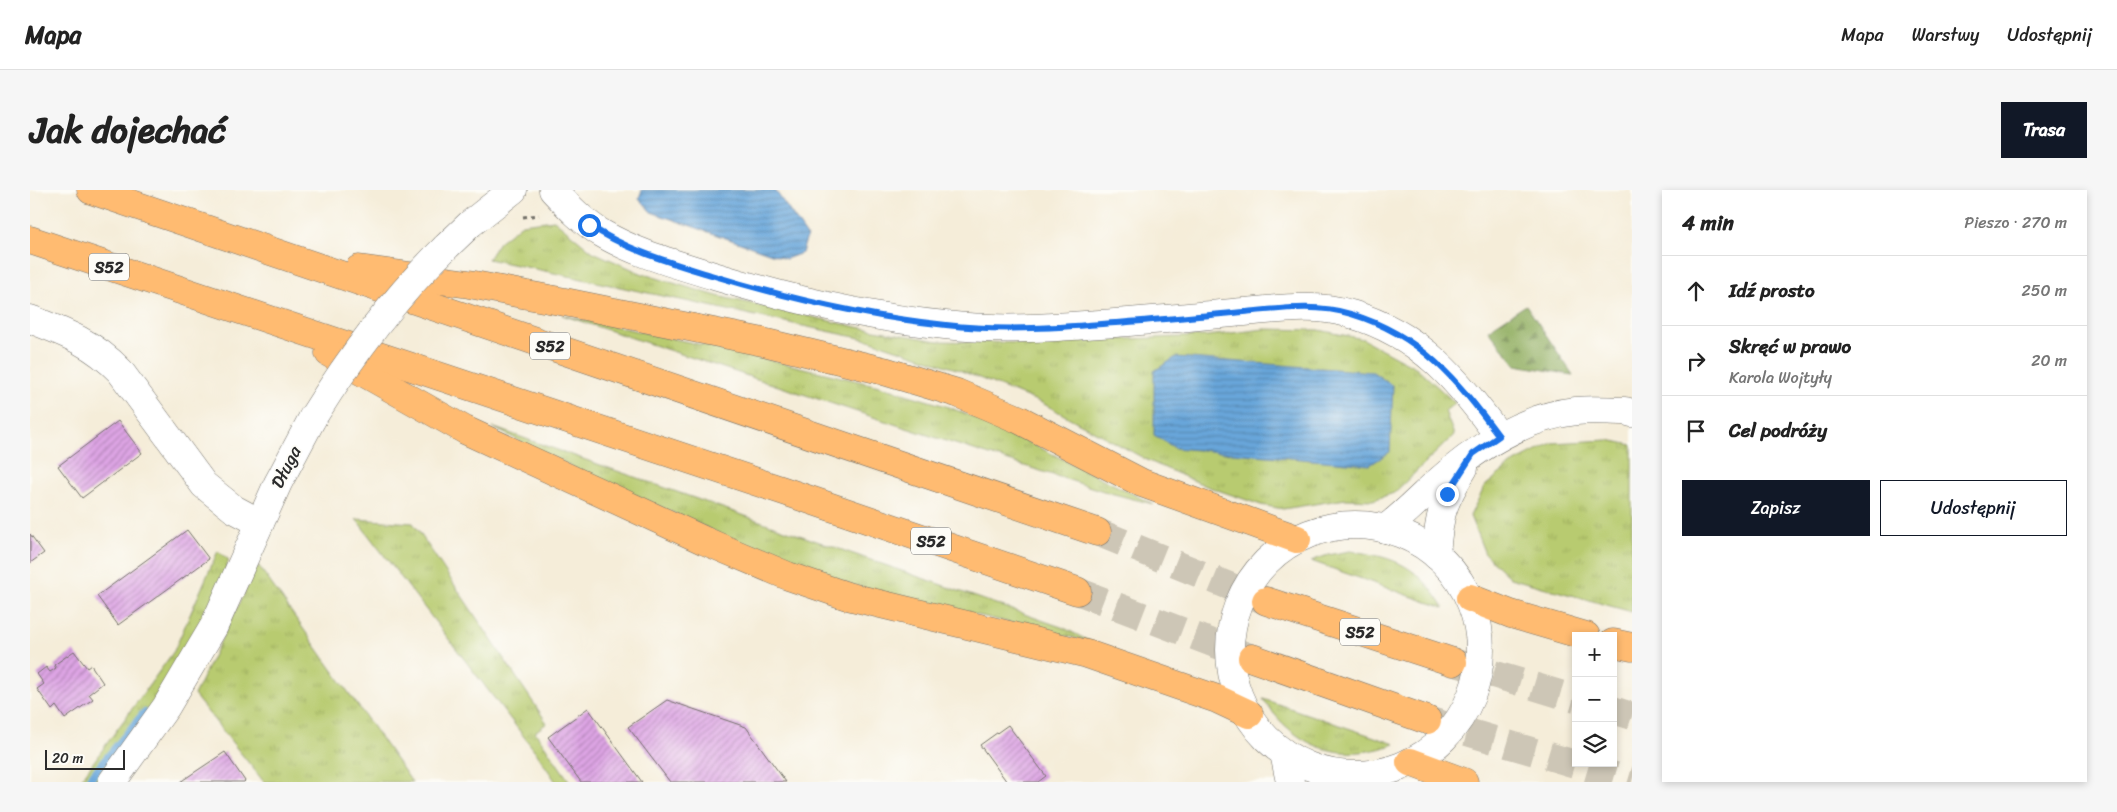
<!DOCTYPE html>
<html lang="pl">
<meta charset="utf-8">
<style>
:root{--surface:#fff;--page:#f6f6f6;--text:#222;--muted:#767676;--line:#e0e0e0;--accent:#111827}
body{margin:0;font-family:Sriracha,sans-serif;background:var(--page);color:var(--text)}
.controls{position:absolute;right:15px;bottom:15px;display:grid;overflow:hidden;border-radius:0px;box-shadow:0 2px 8px #0003}
.controls button{width:45px;height:45px;display:grid;place-items:center;padding:0;border:0;border-bottom:1px solid var(--line);background:var(--surface);color:var(--text);font:25px sans-serif}
.scale{position:absolute;left:15px;bottom:12px;width:80px;box-sizing:border-box;padding-left:5px;border:2px solid #2b2b2b;border-top:0;font-size:14px;line-height:18px;white-space:nowrap;color:#2b2b2b;-webkit-text-stroke:4px #fdfcf7;paint-order:stroke}
.stop{position:absolute;width:15px;height:15px;margin:-11px;border:4px solid #1a73e8;border-radius:50%;background:#fff}
.stop.end{background:#1a73e8;border-color:#fff;box-shadow:0 1px 5px #0008}
.list{margin:0;padding:0;list-style:none}
h2{display:flex;justify-content:space-between;align-items:center;height:65px;margin:0;padding:0 20px;font-size:21px}
h2 small{font-size:16px;font-weight:400;color:var(--muted)}
.list li{display:grid;grid-template-columns:32px 1fr auto;gap:15px;align-items:center;box-sizing:border-box;height:70px;padding:0 20px;border-top:1px solid var(--line)}
.list b{display:block;font-size:19px;white-space:nowrap}
.list p{margin:0;font-size:16px;white-space:nowrap;color:var(--muted)}
.list em{font-size:16px;font-style:normal;color:var(--muted)}
.actions{display:flex;gap:10px;padding:15px 20px}
.actions a{flex:1;padding:11px 0;border:1px solid var(--accent);border-radius:0px;text-align:center;font-size:18px;color:var(--accent)}
.actions .main{background:var(--accent);color:#fff}
.icon{flex:none;width:28px;height:28px;fill:none;stroke:currentColor;stroke-width:2;stroke-linecap:round;stroke-linejoin:round}
.map{position:relative;flex:none;width:1602px;height:592px;overflow:hidden;border-radius:0px}
header{display:flex;align-items:center;gap:30px;box-sizing:border-box;height:70px;padding:0 25px;background:var(--surface);border-bottom:1px solid var(--line)}
header strong{font-size:24px}
nav{display:flex;gap:28px;margin-inline-start:auto;font-size:18px}
.intro{display:flex;align-items:center;justify-content:space-between;box-sizing:border-box;height:120px;padding:0 30px}
h1{margin:0;font-size:35px}
.button{padding:12px 22px;border-radius:0px;background:var(--accent);color:#fff;font-size:18px;font-weight:700}
main{display:flex;gap:30px;padding:0 30px}
aside{flex:1;background:var(--surface);border-radius:0px;box-shadow:0 2px 8px #0003}
.map>svg:first-child{display:block}
.grass{fill:url(#grass-tufts);stroke:#727b4d}
.forest{fill:url(#forest-firs);stroke:#5e6d46}
.water{fill:url(#water-rules);stroke:#4a6882}
.lines{fill:none;stroke-linecap:round;stroke-linejoin:round}
.stream{stroke:#68a6da;stroke-width:8}
.building{fill:url(#building-hatch)}
.highway-tunnel{stroke:#cdc6b6;stroke-width:28;stroke-dasharray:28 14;stroke-linecap:butt}
.minor-casing{stroke:#726f68;stroke-width:29}
.highway-casing{stroke:#726f68;stroke-width:29}
.path{stroke:#726f68;stroke-width:3;stroke-dasharray:4 4;stroke-linecap:butt}
.minor{stroke:#fff;stroke-width:28}
.highway{stroke:#ffbb71;stroke-width:28}
.minor-bridge-casing{stroke:#726f68;stroke-width:29;stroke-linecap:butt}
.minor-bridge{stroke:#fff;stroke-width:28}
.route{stroke:#1a73e8;stroke-width:6}
.labels{text-anchor:middle;stroke-width:4;stroke-linejoin:round;paint-order:stroke}
.shield{fill:#fdfcf7;stroke:#6a6a68;stroke-width:1}
.shield-label{font-size:16px;font-weight:bold;fill:#2b2b2b}
.street-label{font-size:18px;fill:#2b2b2b;stroke:#fdfcf7}
</style>
<header>
<strong>Mapa</strong>
<nav><a>Mapa</a><a>Warstwy</a><a>Udostępnij</a></nav>
</header>
<div class="intro"><h1>Jak dojechać</h1><a class="button">Trasa</a></div>
<main>
<div class="map">
<svg width="1602" height="592" viewBox="0 0 1602 592">
<defs>
<pattern id="grass-tufts" width="24" height="20" patternUnits="userSpaceOnUse" patternTransform="scale(1.25)"><rect width="24" height="20" fill="#b8cb6f"/><path d="M3 7l-1-3M5 7V3M7 7l1-3M15 17l-1-3M17 17v-4M19 17l1-3" fill="none" stroke="#9eae60"/></pattern>
<pattern id="forest-firs" width="22" height="20" patternUnits="userSpaceOnUse" patternTransform="scale(1.25)"><rect width="22" height="20" fill="#92af62"/><path d="M5 1l3.5 6h-7zM16 11l3.5 6h-7z" fill="#778f51"/></pattern>
<pattern id="water-rules" width="6" height="5" patternUnits="userSpaceOnUse" patternTransform="scale(1.25)"><rect width="6" height="5" fill="#68a6da"/><path d="M0 2.5h6" fill="none" stroke="#5687b1"/></pattern>
<pattern id="building-hatch" width="6" height="6" patternUnits="userSpaceOnUse" patternTransform="scale(1.25)"><rect width="6" height="6" fill="#dda4e4"/><path d="M-1 1l2-2M0 6l6-6M5 7l2-2" fill="none" stroke="#b386b9"/></pattern>
</defs>
<rect width="100%" height="100%" fill="#fdfcf7"/>
<filter id="ink" filterUnits="userSpaceOnUse"><feTurbulence type="fractalNoise" baseFrequency=".02" numOctaves="2"/><feDisplacementMap in="SourceGraphic" scale="10" xChannelSelector="R" yChannelSelector="G"/><feConvolveMatrix kernelMatrix="1 2 1 2 8 2 1 2 1" color-interpolation-filters="sRGB"/></filter>
<filter id="wash" filterUnits="userSpaceOnUse"><feTurbulence type="fractalNoise" baseFrequency=".0096" numOctaves="4" result="noise"/><feDisplacementMap in="SourceGraphic" scale="20" xChannelSelector="R" yChannelSelector="G"/><feGaussianBlur stdDeviation="1.12" result="paint"/><feColorMatrix in="noise" values="0 0 0 0 0 0 0 0 0 0 0 0 0 0 0 0 0 1.4 0 .05"/><feComposite in="paint" operator="in"/></filter>
<g filter="url(#wash)">
<rect width="100%" height="100%" fill="#f5edd9"/>
<!-- grass -->
<g class="grass">
<polygon points="524,30 563,62 613,84 687,106 827,137 908,151 993,153 1177,146 1234,139 1289,140 1333,149 1387,178 1425,213 1415,221 1424,245 1364,303 1343,310 1316,309 1253,319 1231,315 1176,296 1119,271 1012,213 929,180 839,150 458,69 469,52 492,34"/>
<polygon points="532,125 715,164 849,196 919,217 978,242 1123,314 1080,303 919,252"/>
<polygon points="462,237 1034,438 1061,452 825,396 728,361 542,277"/>
<polygon points="1578,250 1602,255 1602,422 1480,388 1455,364 1440,326 1455,296 1483,273 1522,253"/>
<polygon points="326,329 383,333 517,533 505,542 540,592 526,592 505,561"/>
<polygon points="188,361 199,370 185,407 127,511 65,592 49,592 144,461"/>
<path d="M1320,361C1367,367 1389,377 1414,418L1281,371L1298,365Z"/>
<polygon points="228,375 382,592 234,592 164,505"/>
<path d="M1233,509L1365,554C1309,574 1266,558 1233,509Z"/>
</g>
<!-- forest -->
<polygon class="forest" points="1496,115 1543,185 1486,175 1458,140"/>
<!-- water -->
<g class="water">
<polygon points="612,0 745,0 777,46 772,63 756,69 621,22 609,8"/>
<polygon points="1146,167 1343,182 1363,196 1360,262 1340,275 1145,258 1124,245 1124,181"/>
</g>
<g class="lines">
<!-- stream -->
<polyline class="stream" points="57,592 114,523"/>
</g>
<g id="blocks">
<!-- building -->
<g class="building">
<polygon points="88,231 112,263 52,308 28,276"/>
<polygon points="157,340 179,369 88,435 67,406"/>
<polygon points="0,344 14,363 0,373"/>
<polygon points="44,461 57,478 61,475 73,493 59,504 63,509 35,529 26,516 22,520 7,499 14,494 7,484 16,477 20,482 26,478 24,475"/>
<polygon points="637,510 716,537 756,592 640,592 598,537"/>
<polygon points="558,518 612,592 551,592 518,547"/>
<polygon points="978,535 1016,586 1008,592 977,592 950,555"/>
<polygon points="195,562 215,591 214,592 150,592"/>
</g>
</g>
</g>
<g filter="url(#ink)">
<use href="#blocks" fill-opacity="0" stroke="#726f68" stroke-width="1"/>
<g class="lines">
<!-- highway-tunnel -->
<g class="highway-tunnel">
<polyline points="1067,342 1236,411"/>
<polyline points="1047,401 1222,468"/>
<polyline points="1423,472 1546,509"/>
<polyline points="1583,520 1602,526"/>
<polyline points="1397,530 1602,591"/>
</g>
<!-- minor casing -->
<g class="minor-casing">
<g id="minor">
<path d="M523,0C538,16 554,33 573,44C607,64 647,74 684,86C759,109 837,127 915,135C966,141 1019,138 1070,134C1118,131 1166,126 1214,122C1249,119 1287,113 1321,124C1392,145 1427,190 1469,246"/>
<polyline points="415,58 440,34 483,0"/>
<path d="M0,129C36,143 63,153 90,181L174,295L204,319L230,333"/>
<circle cx="1325" cy="460" r="125"/>
<path d="M1355,339C1372,326 1387,311 1403,296C1443,260 1491,227 1546,221C1562,219 1579,221 1595,221L1602,223"/>
<path d="M1406,365C1409,325 1412,313 1434,278"/>
<polyline points="1254,563 1260,592"/>
<polyline points="82,592 136,517 184,436 248,293 283,227"/>
</g>
</g>
<!-- highway casing -->
<g class="highway-casing">
<g id="highway">
<polyline points="61,0 1067,342"/>
<polyline points="0,50 754,301 1047,401"/>
<polyline points="329,79 439,94 535,112 733,152 854,181 927,203 988,229 1112,293 1267,349"/>
<polyline points="299,163 435,240 675,351 758,386 817,406 1057,464 1187,509 1219,524"/>
<polyline points="1440,408 1481,424 1556,446"/>
<polyline points="1236,411 1423,472"/>
<polyline points="1583,453 1602,457"/>
<polyline points="1222,468 1397,530"/>
<polyline points="1380,572 1434,592"/>
</g>
</g>
<!-- path -->
<polyline class="path" points="493,27 509,25"/>
<!-- minor -->
<use href="#minor" class="minor"/>
<!-- highway -->
<use href="#highway" class="highway"/>
<!-- minor-bridge casing -->
<g class="minor-bridge-casing">
<path id="minor-bridge" d="M283,227C321,166 363,109 415,58"/>
</g>
<!-- minor-bridge -->
<use href="#minor-bridge" class="minor-bridge"/>
</g>
</g>
<g class="lines" filter="url(#ink)">
<!-- route -->
<path class="route" d="M559,35C596,60 639,72 681,85C757,108 836,127 916,135C967,141 1021,138 1072,134C1120,131 1167,126 1214,122C1249,119 1287,113 1321,124C1391,145 1427,190 1469,246L1443,264L1417,304"/>
</g>
<g class="labels">
<!-- shield labels -->
<g class="shield">
<rect x="59" y="63.5" width="40" height="27" rx="4"/>
<rect x="500" y="142.5" width="40" height="27" rx="4"/>
<rect x="881" y="337.5" width="40" height="27" rx="4"/>
<rect x="1310" y="428.5" width="40" height="27" rx="4"/>
</g>
<g class="shield-label">
<text x="79" y="83">S52</text>
<text x="520" y="162">S52</text>
<text x="901" y="357">S52</text>
<text x="1330" y="448">S52</text>
</g>
<!-- street labels -->
<g class="street-label">
<text transform="translate(256 277) rotate(-63)" y="6">Długa</text>
</g>
</g>
</svg>
<div class="controls">
<button>+</button>
<button>−</button>
<button><svg class="icon" aria-label="layers" viewBox="0 0 24 24"><path d="M12 4l9 5-9 5-9-5zM3 14l9 5 9-5"/></svg></button>
</div>
<div class="scale">20 m</div>
<div class="stop" style="left:559px;top:35px"></div>
<div class="stop end" style="left:1417px;top:304px"></div>
</div>
<aside>
<h2>4 min<small>Pieszo · 270 m</small></h2>
<ul class="list">
<li><svg class="icon" aria-label="ahead" viewBox="0 0 24 24"><path d="M12 20V5M6 11l6-6 6 6"/></svg><div><b>Idź prosto</b></div><em>250 m</em></li>
<li><svg class="icon" aria-label="right" viewBox="0 0 24 24"><path d="M7 20v-9h11M14 6l5 5-5 5"/></svg><div><b>Skręć w prawo</b><p>Karola Wojtyły</p></div><em>20 m</em></li>
<li><svg class="icon" aria-label="arrive" viewBox="0 0 24 24"><path d="M6 21V4h12l-3 4 3 4H6"/></svg><div><b>Cel podróży</b></div></li>
</ul>
<div class="actions"><a class="main">Zapisz</a><a>Udostępnij</a></div>
</aside>
</main>
